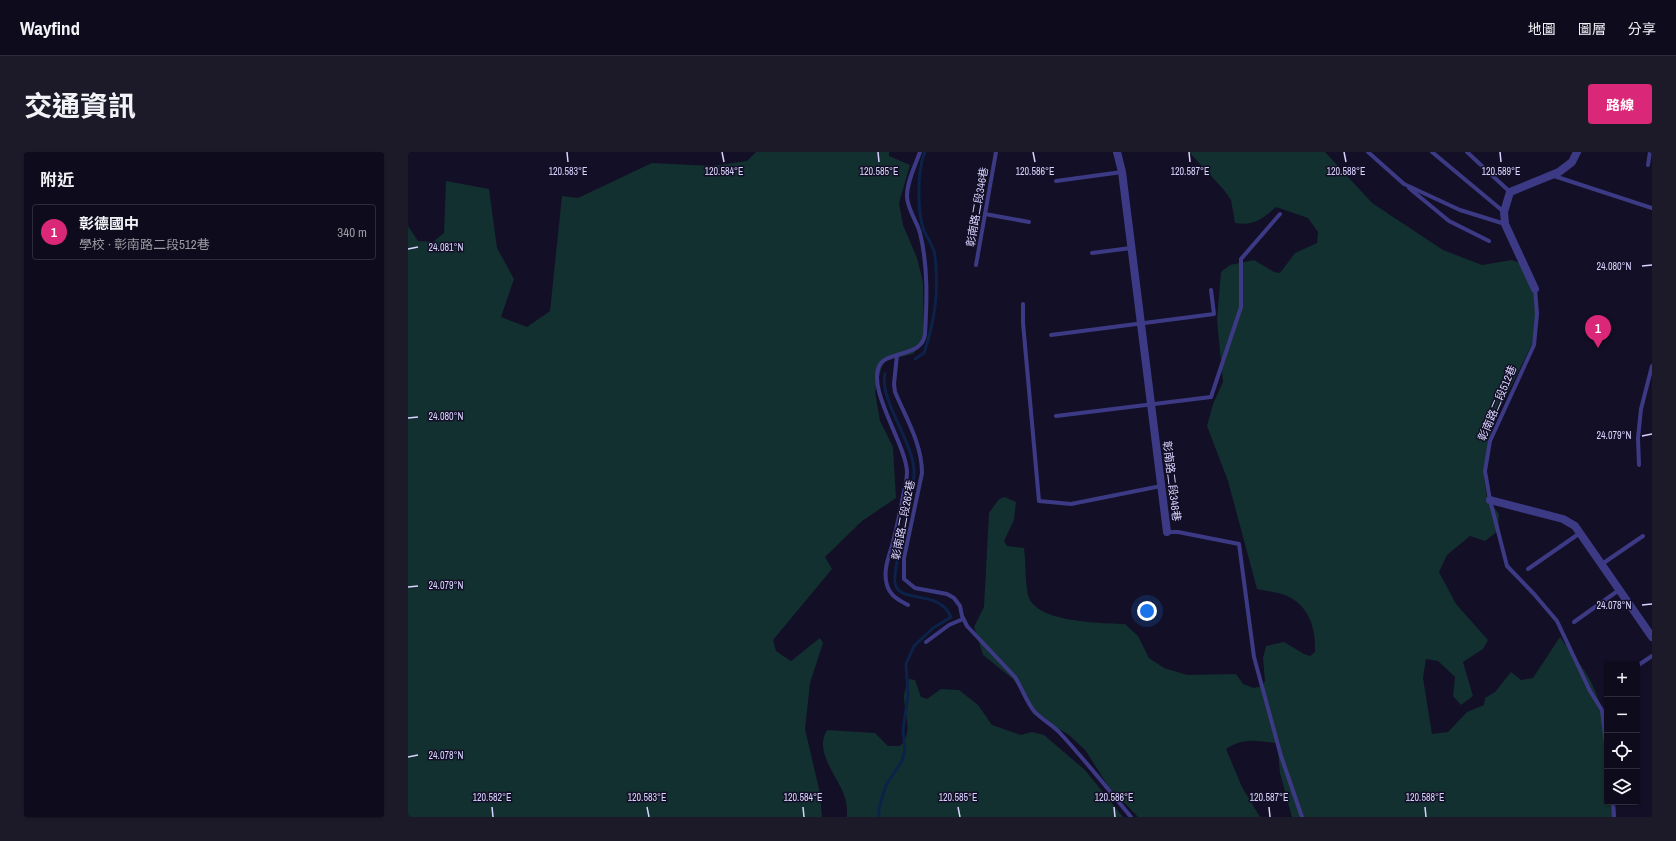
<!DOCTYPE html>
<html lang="zh-TW">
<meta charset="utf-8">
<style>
:root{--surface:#0e0b1c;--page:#1c1929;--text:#f1f3f6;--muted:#9b9ba3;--line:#2e2b3b;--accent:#db2777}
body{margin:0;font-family:"Archivo Narrow","Noto Sans TC",sans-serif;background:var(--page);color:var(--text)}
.controls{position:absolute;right:12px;bottom:12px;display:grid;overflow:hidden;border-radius:4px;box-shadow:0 1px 3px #0004}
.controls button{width:36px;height:36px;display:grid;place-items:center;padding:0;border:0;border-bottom:1px solid var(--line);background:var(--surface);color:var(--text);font:20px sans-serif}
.you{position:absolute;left:739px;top:459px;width:14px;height:14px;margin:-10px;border:3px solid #fff;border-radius:50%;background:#1a73e8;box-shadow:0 0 0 6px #1a73e833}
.badge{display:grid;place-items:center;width:26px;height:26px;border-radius:50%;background:var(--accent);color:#fff;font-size:13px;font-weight:700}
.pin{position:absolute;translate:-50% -33px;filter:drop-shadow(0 1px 2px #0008)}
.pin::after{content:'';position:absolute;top:21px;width:14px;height:12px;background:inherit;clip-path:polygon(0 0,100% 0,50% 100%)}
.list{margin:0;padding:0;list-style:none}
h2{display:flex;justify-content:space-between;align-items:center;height:52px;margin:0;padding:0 16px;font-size:17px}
h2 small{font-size:13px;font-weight:400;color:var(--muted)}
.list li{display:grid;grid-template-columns:26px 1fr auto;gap:12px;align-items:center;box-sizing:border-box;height:56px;margin:0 8px 8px;padding:0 8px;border:1px solid var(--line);border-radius:4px}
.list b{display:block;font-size:15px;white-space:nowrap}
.list p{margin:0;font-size:13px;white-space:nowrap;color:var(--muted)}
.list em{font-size:13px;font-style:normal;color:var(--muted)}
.icon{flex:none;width:22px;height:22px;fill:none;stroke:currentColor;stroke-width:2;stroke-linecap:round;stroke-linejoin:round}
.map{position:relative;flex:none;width:1244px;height:665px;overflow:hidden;border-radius:4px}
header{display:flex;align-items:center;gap:24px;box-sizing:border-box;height:56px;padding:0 20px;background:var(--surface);border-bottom:1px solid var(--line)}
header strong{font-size:19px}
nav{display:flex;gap:22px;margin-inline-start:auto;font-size:14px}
.intro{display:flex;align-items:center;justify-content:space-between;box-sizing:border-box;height:96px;padding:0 24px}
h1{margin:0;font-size:28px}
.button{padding:10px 18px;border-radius:4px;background:var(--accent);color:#fff;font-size:14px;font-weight:700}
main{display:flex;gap:24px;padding:0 24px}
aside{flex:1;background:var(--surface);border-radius:4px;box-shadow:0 1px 3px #0004}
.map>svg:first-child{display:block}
.green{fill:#12302f}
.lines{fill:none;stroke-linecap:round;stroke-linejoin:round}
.stream{stroke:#0c2248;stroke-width:3}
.service{stroke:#3d3a85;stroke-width:4}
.minor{stroke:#3d3a85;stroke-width:8}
.ticks{fill:none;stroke:#d9d4ff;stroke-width:1.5}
.labels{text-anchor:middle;stroke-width:3;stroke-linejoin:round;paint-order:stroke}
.street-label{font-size:11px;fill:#d9d4ff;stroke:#130f26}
.ticks-label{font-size:10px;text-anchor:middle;fill:#d9d4ff;stroke:#130f26;stroke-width:3;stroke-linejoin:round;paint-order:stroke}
</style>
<header>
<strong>Wayfind</strong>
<nav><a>地圖</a><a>圖層</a><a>分享</a></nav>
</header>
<div class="intro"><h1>交通資訊</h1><a class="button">路線</a></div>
<main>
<aside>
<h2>附近<small></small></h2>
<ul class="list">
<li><span class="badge">1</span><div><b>彰德國中</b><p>學校 · 彰南路二段512巷</p></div><em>340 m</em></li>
</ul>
</aside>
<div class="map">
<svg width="1244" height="665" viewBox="0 0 1244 665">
<rect width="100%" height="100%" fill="#130f26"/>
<!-- green -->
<g class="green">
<polygon points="348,0 481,0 481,4 502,13 491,51 495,73 509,106 515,130 516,180 513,192 505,202 479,208 474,214 467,240 472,269 485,295 488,346 454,369 417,405 424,417 365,488 368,499 383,509 412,486 415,491 402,531 397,577 412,641 414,665 0,665 0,74 10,89 25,90 36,81 38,29 81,37 89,96 106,127 93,165 119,175 142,159 154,44 170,46 244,11 304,14 339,9"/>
<path d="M781,0H917L964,51L1035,98L1074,113L1104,108L1115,112L1123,121L1128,163L1124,192L1084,273L1076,325L1079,346L1091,362L1090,379L1077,389L1062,384L1039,403L1031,420L1048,452L1080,488L1075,497L1055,510L1065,544L1053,553L1045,544L1047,525L1030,509L1018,507L1015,526L1024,582L1040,580L1059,560L1076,553L1077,546L1087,540L1103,520L1113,528L1125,526L1152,485C1162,500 1175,514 1183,530C1203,569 1199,608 1199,650H1207L1208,665H884L872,621L869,591C848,589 836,585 818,597L834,635L852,665H730L700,634L678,599L661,583L625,562L619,546L605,527L575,503L566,475L576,455L581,361L591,347L597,345L608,350L606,368L596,389L599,394L616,396C618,410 617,429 620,443C627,471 694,471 717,472L730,484L741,506L756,516L779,523L828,522L835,532L846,536L854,534L857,529L855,506L858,494L876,490L896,502L902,504L907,500C908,476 901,453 877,443C869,440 858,439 849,437L820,329L799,274L805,252L815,230L809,168L813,120L822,113L846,108L866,120L872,121L887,101L909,91L910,80L900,66L868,55C854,67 846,74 827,71L823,48L816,38Z"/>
<path d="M501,527L507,528L513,545L519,547L533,537L551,538L570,553L584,573L613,583L624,580L636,583L677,618L715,665H439C439,659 439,652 437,646C431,625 405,600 419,578L467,581L480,594H492C506,582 496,561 496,545C496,539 499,533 501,527Z"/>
</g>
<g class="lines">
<!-- stream -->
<g class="stream">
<path d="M507,207L516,201C527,168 531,139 527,104C526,95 520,87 516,79C509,60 509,18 517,0"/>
<path d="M471,665V656L478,633L494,609L497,597L495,578L500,543L498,512L506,494L525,476L543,465C531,436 491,453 487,431C486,425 488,416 489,410C492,391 496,372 500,353C503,341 507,329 506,317C504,289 471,246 477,222"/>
</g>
<!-- service -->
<g class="service">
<path d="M512,0C507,14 499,29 499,44C499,57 509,69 512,81C520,113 519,149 517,182C515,197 502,199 489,203L486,232L487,240C498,266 514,292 514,321L496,406V427L507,436L539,442L546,446L552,454L554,464L559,474L607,525C614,536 618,549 626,559C634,568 645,573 652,581C677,608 700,637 723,665"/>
<polyline points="960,0 996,32 1052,58 1097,72"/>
<polyline points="1024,0 1096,60"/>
<polyline points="1059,0 1102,40"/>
<polyline points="1240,13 1242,0"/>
<polyline points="1146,24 1244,56"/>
<polyline points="648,29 714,20"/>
<polyline points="1001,36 1041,69 1081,89"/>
<polyline points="577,62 621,70"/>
<polyline points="684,101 723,96"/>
<polyline points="568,113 588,0"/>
<polyline points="1127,137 1129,162 1126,193 1082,289 1077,319 1082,348 1099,414 1126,442 1149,469 1182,539 1194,558 1199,601"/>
<polyline points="615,152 615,171 631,349 663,352 753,334"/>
<polyline points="643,183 806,162 803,138"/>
<path d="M489,203C484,205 477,206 473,211C456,234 498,291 499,320C499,328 497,336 495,344C492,361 488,378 484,394C480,406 475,420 479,433C482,444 491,448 500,453"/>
<polyline points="648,264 803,245 833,155 833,107 872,62"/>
<polyline points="1231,313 1230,286 1233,257 1244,214"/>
<polyline points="759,380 770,380 831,392 846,505 873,604 894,665"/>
<polyline points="1194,412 1235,384"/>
<polyline points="1120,417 1172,381"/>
<polyline points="1166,470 1211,438"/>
<polyline points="518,490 541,473 555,467"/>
<polyline points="1229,514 1244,504"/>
<polyline points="1205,650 1206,665"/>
</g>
<!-- minor -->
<g class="minor">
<polyline points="709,0 714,20 759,380"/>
<polyline points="1127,137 1097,72 1096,60 1102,40 1151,20 1164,10 1169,0"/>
<polyline points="1082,348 1155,367 1167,374 1244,485"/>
</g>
</g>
<!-- ticks -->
<path class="ticks" d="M159,0L160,10M314,0L316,10M470,0L471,10M625,0L627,10M781,0L782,10M936,0L938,10M1092,0L1093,10M0,97L10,95M1234,114L1244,113M0,266L10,265M1234,284L1244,282M0,435L10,434M1234,453L1244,452M0,605L10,603M84,655L85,665M239,655L241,665M395,655L396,665M550,655L552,665M706,655L707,665M861,655L862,665M1017,655L1018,665"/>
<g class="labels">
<!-- street labels -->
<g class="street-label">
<text transform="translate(569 55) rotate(-80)" y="4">彰南路二段346巷</text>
<text transform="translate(1089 251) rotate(-67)" y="4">彰南路二段512巷</text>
<text transform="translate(764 329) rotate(83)" y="4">彰南路二段348巷</text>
<text transform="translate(495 368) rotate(-79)" y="4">彰南路二段262巷</text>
</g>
</g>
<g class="ticks-label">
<text x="160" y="23">120.583°E</text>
<text x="316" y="23">120.584°E</text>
<text x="471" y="23">120.585°E</text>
<text x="627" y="23">120.586°E</text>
<text x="782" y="23">120.587°E</text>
<text x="938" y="23">120.588°E</text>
<text x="1093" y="23">120.589°E</text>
<text x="38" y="99">24.081°N</text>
<text x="1206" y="118">24.080°N</text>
<text x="38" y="268">24.080°N</text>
<text x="1206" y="287">24.079°N</text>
<text x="38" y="437">24.079°N</text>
<text x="1206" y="457">24.078°N</text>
<text x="38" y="607">24.078°N</text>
<text x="84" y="649">120.582°E</text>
<text x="239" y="649">120.583°E</text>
<text x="395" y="649">120.584°E</text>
<text x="550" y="649">120.585°E</text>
<text x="706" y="649">120.586°E</text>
<text x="861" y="649">120.587°E</text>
<text x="1017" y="649">120.588°E</text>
</g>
</svg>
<div class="controls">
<button>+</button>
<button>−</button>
<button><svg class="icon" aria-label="locate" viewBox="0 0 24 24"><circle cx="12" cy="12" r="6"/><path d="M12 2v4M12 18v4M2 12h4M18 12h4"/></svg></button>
<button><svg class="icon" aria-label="layers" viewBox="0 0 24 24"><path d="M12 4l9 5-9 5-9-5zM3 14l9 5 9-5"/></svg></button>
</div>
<div class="you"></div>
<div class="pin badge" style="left:1190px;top:196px">1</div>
</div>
</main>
